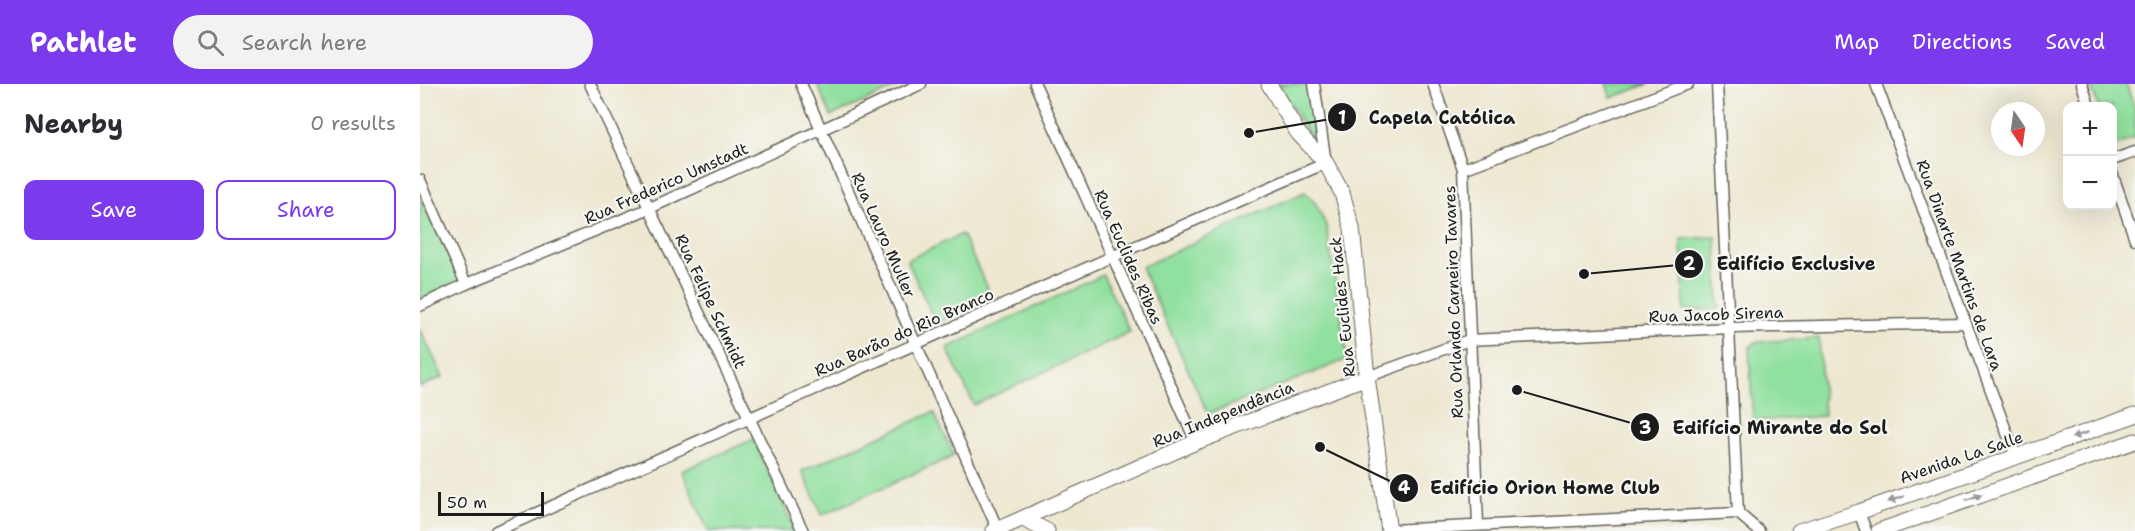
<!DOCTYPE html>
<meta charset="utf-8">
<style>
:root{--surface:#fff;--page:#f2f2f3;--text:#2b2b33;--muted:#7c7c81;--line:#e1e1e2;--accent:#7c3aed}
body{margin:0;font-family:"Shantell Sans",sans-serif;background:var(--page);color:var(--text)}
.controls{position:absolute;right:18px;top:18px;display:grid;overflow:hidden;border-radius:12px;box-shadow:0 6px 24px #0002}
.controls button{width:54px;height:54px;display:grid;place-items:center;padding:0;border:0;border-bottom:2px solid var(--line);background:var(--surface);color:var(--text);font:30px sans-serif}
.compass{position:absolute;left:1571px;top:18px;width:54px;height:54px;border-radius:50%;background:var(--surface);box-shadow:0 6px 24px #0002;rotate:167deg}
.scale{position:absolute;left:18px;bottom:15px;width:106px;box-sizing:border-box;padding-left:6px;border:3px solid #1c1c1c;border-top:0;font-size:16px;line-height:21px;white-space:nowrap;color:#1c1c1c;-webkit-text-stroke:4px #f6f6f2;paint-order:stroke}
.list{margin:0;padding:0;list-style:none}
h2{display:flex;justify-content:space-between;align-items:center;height:78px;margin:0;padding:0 24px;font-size:26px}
h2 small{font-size:20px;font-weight:400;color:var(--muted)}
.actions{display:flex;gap:12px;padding:18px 24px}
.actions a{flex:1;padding:14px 0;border:2px solid var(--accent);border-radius:12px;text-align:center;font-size:21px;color:var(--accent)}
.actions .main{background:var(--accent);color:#fff}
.icon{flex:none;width:33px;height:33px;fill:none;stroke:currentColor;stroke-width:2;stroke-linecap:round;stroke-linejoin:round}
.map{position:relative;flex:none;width:1715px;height:447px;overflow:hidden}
header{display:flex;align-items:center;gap:36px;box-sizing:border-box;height:84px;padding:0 30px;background:var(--accent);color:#fff}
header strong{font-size:28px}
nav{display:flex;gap:33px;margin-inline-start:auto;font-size:21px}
.search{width:420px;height:54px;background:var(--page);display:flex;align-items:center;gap:15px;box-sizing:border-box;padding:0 21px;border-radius:33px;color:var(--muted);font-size:22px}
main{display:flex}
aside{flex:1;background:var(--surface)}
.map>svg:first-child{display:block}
.green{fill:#90e09f;stroke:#567e5e;stroke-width:1.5}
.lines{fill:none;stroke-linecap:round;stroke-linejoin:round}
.street-casing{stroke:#66635b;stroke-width:13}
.secondary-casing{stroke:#66635b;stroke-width:17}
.street{stroke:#fff;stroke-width:10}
.secondary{stroke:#fff;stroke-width:15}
.oneway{fill:#999}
.labels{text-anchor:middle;stroke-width:4.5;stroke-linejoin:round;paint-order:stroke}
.street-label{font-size:16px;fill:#1c1c1c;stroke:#f6f6f2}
.leader{fill:none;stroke:#1c1c1c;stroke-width:2}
.callout-dot{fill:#1c1c1c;stroke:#f6f6f2;stroke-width:2}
.mark-label{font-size:18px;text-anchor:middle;font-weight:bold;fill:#fff}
.callout-label{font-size:18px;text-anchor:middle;font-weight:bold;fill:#1c1c1c;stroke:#f6f6f2;stroke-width:4.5;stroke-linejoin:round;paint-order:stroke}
</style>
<header>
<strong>Pathlet</strong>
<div class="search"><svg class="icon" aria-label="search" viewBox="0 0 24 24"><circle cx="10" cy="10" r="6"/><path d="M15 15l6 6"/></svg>Search here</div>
<nav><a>Map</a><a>Directions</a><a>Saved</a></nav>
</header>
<main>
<aside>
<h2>Nearby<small>0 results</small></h2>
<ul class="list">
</ul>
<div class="actions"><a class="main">Save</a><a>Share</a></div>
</aside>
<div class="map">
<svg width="1715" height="447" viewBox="0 0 1715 447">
<rect width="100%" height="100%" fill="#f6f6f2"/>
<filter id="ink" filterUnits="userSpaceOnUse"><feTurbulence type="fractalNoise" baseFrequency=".0167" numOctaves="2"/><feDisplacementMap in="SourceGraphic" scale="12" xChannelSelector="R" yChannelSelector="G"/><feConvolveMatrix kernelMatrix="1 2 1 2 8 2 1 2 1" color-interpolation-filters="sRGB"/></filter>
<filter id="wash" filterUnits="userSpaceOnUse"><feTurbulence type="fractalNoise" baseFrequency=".008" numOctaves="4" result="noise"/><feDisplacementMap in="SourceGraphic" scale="24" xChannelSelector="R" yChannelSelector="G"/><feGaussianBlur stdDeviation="1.35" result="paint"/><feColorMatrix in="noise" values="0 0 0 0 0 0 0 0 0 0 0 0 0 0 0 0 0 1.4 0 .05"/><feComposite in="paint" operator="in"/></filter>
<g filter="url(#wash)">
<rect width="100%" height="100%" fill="#eee8d1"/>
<!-- green -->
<g class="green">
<polygon points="397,0 484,0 411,32"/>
<polygon points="859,0 888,0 901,72"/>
<polygon points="1186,0 1229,0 1191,14"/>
<polygon points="1670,0 1706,0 1715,25 1715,54 1693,63 1692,22 1678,22"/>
<polygon points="885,108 896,120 906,141 928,275 788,330 721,183"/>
<polygon points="0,111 40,196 0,215"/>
<polygon points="542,150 572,214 516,240 487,176"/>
<polygon points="1296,153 1299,225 1264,227 1261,155"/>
<polygon points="683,191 710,248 554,321 527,264"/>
<polygon points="1,247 23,293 0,303 0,248"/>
<polygon points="1399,254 1404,332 1333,337 1329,264 1336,258"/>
<polygon points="514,328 534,372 402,431 382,387"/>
<polygon points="334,355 375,447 288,447 262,387"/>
</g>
</g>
<g filter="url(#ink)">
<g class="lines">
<!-- street casing -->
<g class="street-casing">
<g id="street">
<polyline points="170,0 383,447"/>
<polyline points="381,0 578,446"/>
<polyline points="615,0 776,358"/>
<polyline points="1013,0 1043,85 1058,440"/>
<polyline points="1297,0 1318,429"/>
<polyline points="1456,0 1596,373"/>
<polyline points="1662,0 1669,22"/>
<polyline points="1692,76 1715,68"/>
<polyline points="1043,85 1268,0"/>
<polyline points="1692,89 1715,155"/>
<polyline points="0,96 46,200"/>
<polyline points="0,222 46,200 230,124 501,0"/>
<polyline points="947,293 1049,256 1310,244 1544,239"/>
<polyline points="1439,428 1446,447"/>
<polyline points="969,446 1318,429 1339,447"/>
<path d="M76,447C353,325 628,199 906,79L894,0"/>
</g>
</g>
<!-- secondary casing -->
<g class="secondary-casing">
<g id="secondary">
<polyline points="849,0 878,49 906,79 922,109 932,144 947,293 969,447"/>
<polyline points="603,435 627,447"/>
<polyline points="574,447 776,358 947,293"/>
<polyline points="1379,447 1439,428 1715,331"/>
<polyline points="1459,447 1715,357"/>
</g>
</g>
<!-- street -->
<use href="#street" class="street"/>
<!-- secondary -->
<use href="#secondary" class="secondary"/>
</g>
<!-- one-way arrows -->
<defs><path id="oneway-solid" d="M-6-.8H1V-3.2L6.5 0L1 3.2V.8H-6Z" transform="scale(1.5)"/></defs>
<g class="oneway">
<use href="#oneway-solid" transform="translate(1660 351) rotate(161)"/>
<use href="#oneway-solid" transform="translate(1554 413) rotate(-19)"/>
<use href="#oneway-solid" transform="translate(1476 415) rotate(161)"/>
</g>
</g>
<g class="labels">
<!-- street labels -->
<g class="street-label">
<text transform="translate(246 99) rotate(-24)" y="6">Rua Frederico Umstadt</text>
<text transform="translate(464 151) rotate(66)" y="6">Rua Lauro Muller</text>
<text transform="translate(709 173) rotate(66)" y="6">Rua Euclides Ribas</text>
<text transform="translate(1540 181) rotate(70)" y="6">Rua Dinarte Martins de Lara</text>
<text transform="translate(291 217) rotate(65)" y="6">Rua Felipe Schmidt</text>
<text transform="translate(1033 218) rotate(-92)" y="6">Rua Orlando Carneiro Tavares</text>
<text transform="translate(922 223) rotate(-96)" y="6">Rua Euclides Hack</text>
<text transform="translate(1296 230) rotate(-2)" y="6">Rua Jacob Sirena</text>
<text transform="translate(484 248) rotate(-24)" y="6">Rua Barão do Rio Branco</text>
<text transform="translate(803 330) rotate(-22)" y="6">Rua Independência</text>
<text transform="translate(1541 373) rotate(-19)" y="6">Avenida La Salle</text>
</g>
</g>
<!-- callouts -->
<path class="leader" d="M829 49L922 33M1164 190L1269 180M1097 306L1225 343M900 363L984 404"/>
<g class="callout-dot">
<circle cx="829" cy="49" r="6"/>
<circle cx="1164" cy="190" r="6"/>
<circle cx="1097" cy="306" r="6"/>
<circle cx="900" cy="363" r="6"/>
<circle cx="922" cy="33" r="15"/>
<circle cx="1269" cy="180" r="15"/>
<circle cx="1225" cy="343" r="15"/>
<circle cx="984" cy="404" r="15"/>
</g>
<g class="mark-label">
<text x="922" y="40">1</text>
<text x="1269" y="186">2</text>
<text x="1225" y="350">3</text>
<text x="984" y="410">4</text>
</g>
<g class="callout-label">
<text x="1022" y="40">Capela Católica</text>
<text x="1376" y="186">Edifício Exclusive</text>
<text x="1360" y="350">Edifício Mirante do Sol</text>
<text x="1125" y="410">Edifício Orion Home Club</text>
</g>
</svg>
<div class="controls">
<button>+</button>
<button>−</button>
</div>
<svg class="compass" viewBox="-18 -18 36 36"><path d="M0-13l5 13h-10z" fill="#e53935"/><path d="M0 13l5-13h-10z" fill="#7c7c81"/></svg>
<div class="scale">50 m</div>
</div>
</main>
